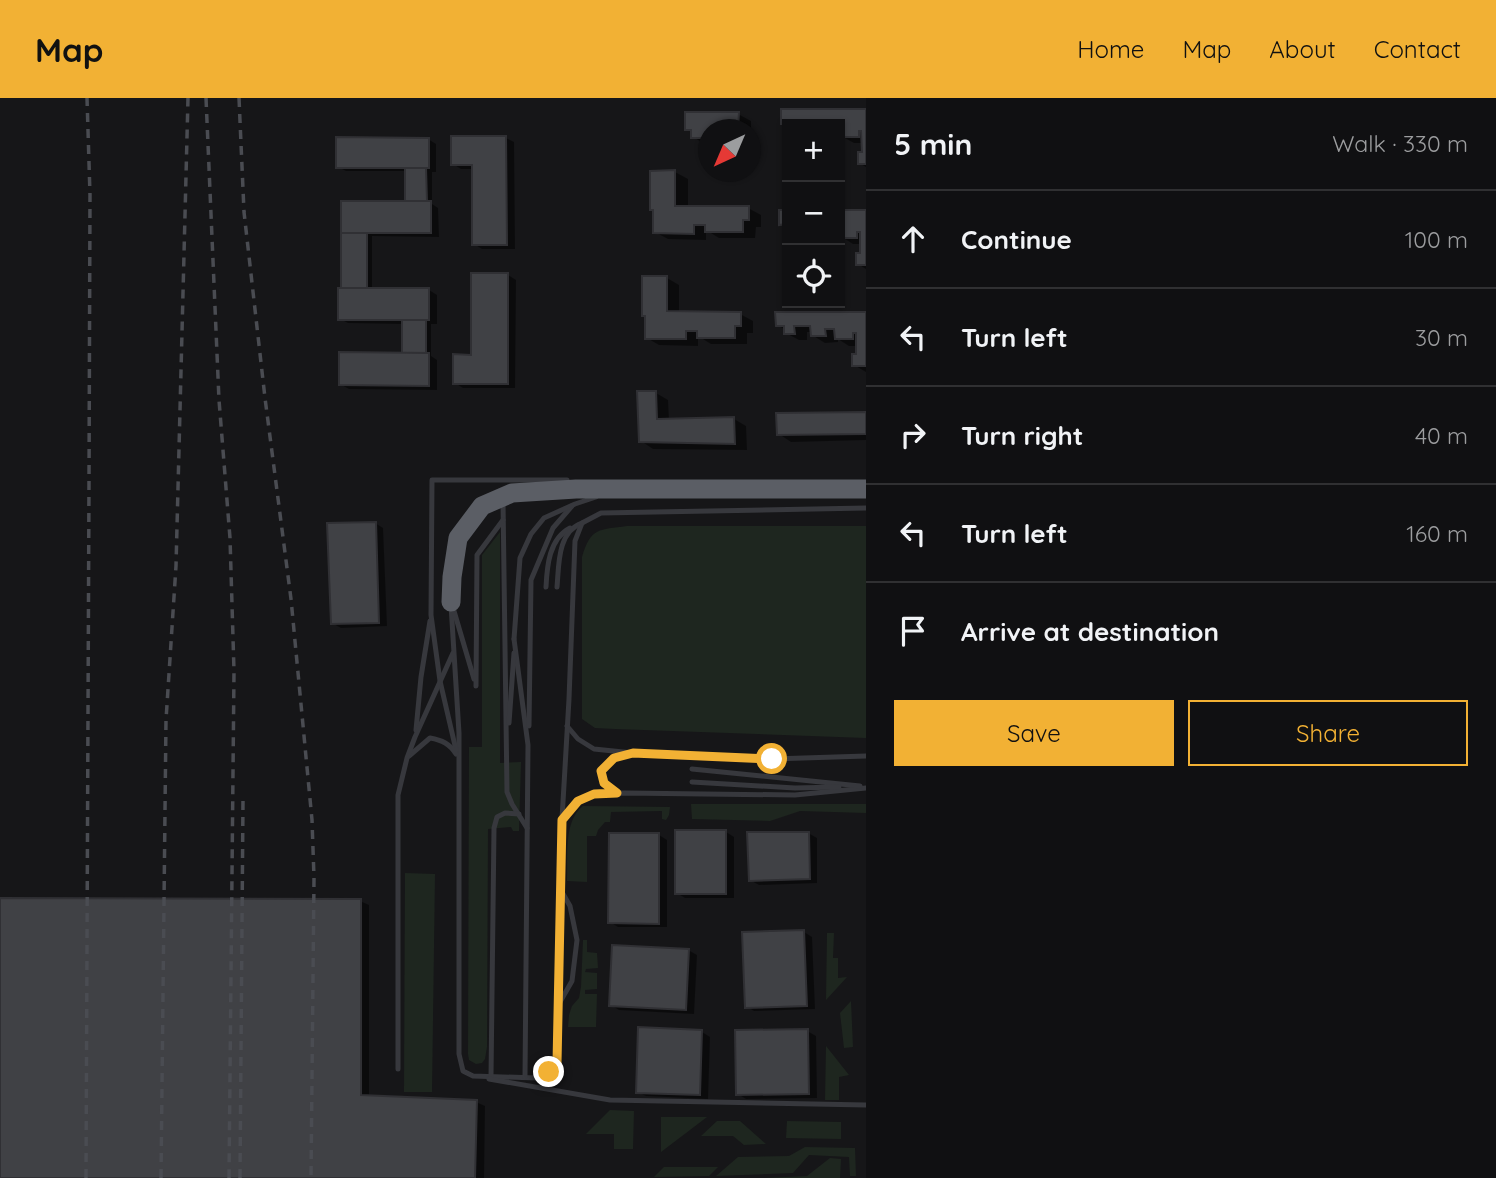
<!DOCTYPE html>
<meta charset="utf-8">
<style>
:root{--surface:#101012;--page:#19191b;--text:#f1f3f6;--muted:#9c9d9f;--line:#303032;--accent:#f2b134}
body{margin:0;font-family:Quicksand,sans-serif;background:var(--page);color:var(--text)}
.controls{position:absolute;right:21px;top:21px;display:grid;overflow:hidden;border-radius:0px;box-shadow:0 2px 5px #0004}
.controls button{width:63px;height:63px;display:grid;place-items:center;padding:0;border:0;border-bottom:2px solid var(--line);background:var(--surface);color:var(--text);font:35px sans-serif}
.compass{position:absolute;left:698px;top:21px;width:63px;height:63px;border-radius:50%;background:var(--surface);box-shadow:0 2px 5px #0004;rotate:224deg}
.stop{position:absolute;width:21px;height:21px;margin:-16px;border:5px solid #f2b134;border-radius:50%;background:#fff}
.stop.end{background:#f2b134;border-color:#fff;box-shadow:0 2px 7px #0008}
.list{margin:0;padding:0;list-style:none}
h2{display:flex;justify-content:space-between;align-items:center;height:91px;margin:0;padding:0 28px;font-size:30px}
h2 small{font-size:23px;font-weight:400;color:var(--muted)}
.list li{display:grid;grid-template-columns:46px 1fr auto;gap:21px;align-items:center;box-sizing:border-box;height:98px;padding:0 28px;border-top:2px solid var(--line)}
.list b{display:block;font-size:26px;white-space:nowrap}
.list em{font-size:23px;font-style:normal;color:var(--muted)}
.actions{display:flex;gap:14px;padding:21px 28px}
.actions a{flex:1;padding:16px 0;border:2px solid var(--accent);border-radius:0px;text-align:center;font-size:24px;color:var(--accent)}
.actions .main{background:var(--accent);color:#111}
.icon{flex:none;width:38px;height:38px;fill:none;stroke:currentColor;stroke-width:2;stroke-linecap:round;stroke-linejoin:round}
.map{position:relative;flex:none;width:866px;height:1080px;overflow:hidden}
header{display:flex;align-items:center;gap:42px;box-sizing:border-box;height:98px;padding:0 35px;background:var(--accent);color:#111}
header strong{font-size:33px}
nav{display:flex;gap:38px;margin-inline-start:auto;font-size:24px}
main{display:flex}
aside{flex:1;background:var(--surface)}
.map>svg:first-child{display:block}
.green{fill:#1e261f}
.shadow{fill:#0007}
.building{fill:#404145;stroke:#303034;stroke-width:2}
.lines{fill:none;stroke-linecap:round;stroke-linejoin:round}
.service{stroke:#37383d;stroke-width:5}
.rail{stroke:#4a4c52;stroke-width:3.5;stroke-dasharray:9 7;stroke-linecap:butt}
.service-bridge{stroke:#37383d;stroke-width:5}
.trunk-bridge{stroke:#5b5e65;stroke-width:19}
.route{stroke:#f2b134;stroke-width:9}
</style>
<header>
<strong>Map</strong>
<nav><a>Home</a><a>Map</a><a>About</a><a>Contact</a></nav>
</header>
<main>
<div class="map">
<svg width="866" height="1080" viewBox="0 0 866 1080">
<rect width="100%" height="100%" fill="#161618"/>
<!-- green -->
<g class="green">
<path d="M627,428H866V640L615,631L595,630L582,621V459C591,429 599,432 627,428Z"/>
<polygon points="500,434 500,665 521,664 519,733 513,733 511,729 488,731 487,949 485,961 482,965 476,966 469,962 468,956 469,649 482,649 482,457"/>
<polygon points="691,706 866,706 866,715 800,713 770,723 692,721"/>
<path d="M583,708L670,709L669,717L666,722L662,721V713L611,714L610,724H605L598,732L596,738H587V784L567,783C568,760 563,723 583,708Z"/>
<polygon points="405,775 435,776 432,994 404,994"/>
<polygon points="827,835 834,835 833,860 838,860 838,880 847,879 826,902"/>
<polygon points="583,842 587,842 587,854 597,855 598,870 586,871 585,874 597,875 597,891 585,892 585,896 597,896 596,929 568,929 569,917 572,908 579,900 581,889"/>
<polygon points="851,903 853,949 844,950 840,915"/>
<polygon points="826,948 849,977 839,979 839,1002 825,1002"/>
<polygon points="610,1012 634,1013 633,1051 614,1051 614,1036 586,1036"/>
<polygon points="661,1019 707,1019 661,1054"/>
<polygon points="717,1023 740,1023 766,1046 744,1047 733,1038 701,1038"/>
<polygon points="787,1023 841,1024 841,1041 786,1040"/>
<polygon points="805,1049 855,1050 856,1078 850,1078 849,1059 809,1057 793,1075 716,1078 738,1059 789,1058"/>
<polygon points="830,1060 841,1061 840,1080 764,1080 807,1078"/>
<polygon points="664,1069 718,1069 709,1078 654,1079"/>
</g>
<!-- shadow -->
<g class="shadow">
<polygon points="783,13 866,13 866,69 859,65 863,56 863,45 854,45 843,39 843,42 840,42 840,26 787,27 783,24"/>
<polygon points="738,16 751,23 751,37 750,32 708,32 708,46 705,46 693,39 693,34 686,31"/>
<polygon points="506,40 514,44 515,151 482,151 474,146 474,71 461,71 453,66"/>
<polygon points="428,41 436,46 436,74 432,74 432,106 438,110 439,139 372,138 372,192 429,192 437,197 437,226 431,226 431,258 437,262 437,292 349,291 340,286 403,257 403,226 348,225 340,221 342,192 342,105 407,105 407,73 346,73 338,69"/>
<polygon points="651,74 675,74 688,81 688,109 748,110 761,117 761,129 756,129 755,140 719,140 706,132 706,142 668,141 655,134"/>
<polygon points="866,113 866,171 858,166 862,156 862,146 853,146 842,139 842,143 840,143 840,114"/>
<polygon points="508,177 516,182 515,290 463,290 455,285 473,258"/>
<polygon points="667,180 679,187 679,215 740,216 753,223 753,235 747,235 747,246 711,246 698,238 698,248 659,247 647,240"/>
<polygon points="866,215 866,274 854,267 858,258 858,248 849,248 838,241 838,244 825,245 812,237 812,234 807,234 807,242 799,242 786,235 786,232 777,227 777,216"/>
<polygon points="656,295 668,302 669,322 734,321 746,328 747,352 653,351 641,343"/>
<polygon points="866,315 866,342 791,344 779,336 778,317"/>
<polygon points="375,425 383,430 387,528 341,530 332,525"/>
<polygon points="726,734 734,739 734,800 685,800 677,795"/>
<polygon points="808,735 817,740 817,785 759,787 750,782"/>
<polygon points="659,737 667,742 667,829 618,829 610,824"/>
<polygon points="0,802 360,803 369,807 369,999 476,1004 485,1008 484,1080 0,1080"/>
<polygon points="804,834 812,839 815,911 754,913 746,908"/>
<polygon points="688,852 697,857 694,916 619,912 611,907"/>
<polygon points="807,933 816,938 817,1000 746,1001 738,996"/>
<polygon points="702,934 710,939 708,1001 646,998 637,994"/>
</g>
<!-- building -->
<g class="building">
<polygon points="781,11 866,11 866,66 858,66 858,54 862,54 861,33 859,33 859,39 840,39 840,26 781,26"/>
<polygon points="685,14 739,14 738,31 708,32 708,34 705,34 705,40 691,40 691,32 685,32"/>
<polygon points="451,38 506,38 507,147 472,147 472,67 451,67"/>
<polygon points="336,39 429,40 429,70 336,70"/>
<polygon points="405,70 426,70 427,103 405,103"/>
<polygon points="675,72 675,108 749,108 749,122 743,122 743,134 705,134 705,127 694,127 694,136 653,135 653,112 650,112 650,73"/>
<rect x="341" y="103" width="90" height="32"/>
<polygon points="779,112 787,112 787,126 779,127"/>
<polygon points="840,112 866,112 866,167 856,167 856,155 860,155 860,134 857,134 857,140 840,140"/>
<rect x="341" y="135" width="26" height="55"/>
<polygon points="471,175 508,175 508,286 453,286 453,256 471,257"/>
<polygon points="642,178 667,178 667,213 741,214 741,228 735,228 735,240 697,240 697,233 686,233 686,241 645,241 645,218 642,218"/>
<rect x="338" y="190" width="91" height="32"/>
<polygon points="775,214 866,214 866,268 852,268 852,256 856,256 856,235 853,235 853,241 835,241 834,231 825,231 826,238 811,238 810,228 794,228 795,236 784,236 784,228 776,228"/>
<rect x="402" y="222" width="24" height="33"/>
<polygon points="339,254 429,255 429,288 339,287"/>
<polygon points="637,293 656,293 657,321 734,319 735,346 639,344"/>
<polygon points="866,314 866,336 777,337 776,315"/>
<polygon points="376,424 379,525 331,526 327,425"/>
<rect x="675" y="732" width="51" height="64"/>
<polygon points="747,734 809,734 810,781 749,783"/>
<polygon points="609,735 659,735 659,826 608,825"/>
<polygon points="0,800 361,801 361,997 477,1002 475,1080 0,1080"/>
<polygon points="804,832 807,908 745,910 742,834"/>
<polygon points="612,847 689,851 686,912 609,908"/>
<polygon points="638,929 702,932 700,997 636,995"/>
<polygon points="808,931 809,996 736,997 735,932"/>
</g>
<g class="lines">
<!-- service -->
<g class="service">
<polyline points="503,403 507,694 512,706 527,730"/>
<path d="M546,489C547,468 549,441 570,430"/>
<path d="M557,489C559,468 557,434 582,425"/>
<polyline points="451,507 459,635 459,956 463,973 473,978 537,980 549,974 557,965 562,721 577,703 594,696 625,695 795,697 866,690"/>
<polyline points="454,513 474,581"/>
<polyline points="514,541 528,647 525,979"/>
<polyline points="476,588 477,457 503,422"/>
<polyline points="509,625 514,555"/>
<polyline points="529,628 531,482 553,430 572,408"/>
<polyline points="567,628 578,641 594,651 633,655 772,661 866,658"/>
<polyline points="416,632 421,579 430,523"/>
<polyline points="456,652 440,583 431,517 432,382 567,382"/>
<path d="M409,658L430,640C442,642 450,646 456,656"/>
<polyline points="692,671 860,688"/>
<polyline points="692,684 795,690 839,689"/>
<polyline points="617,695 604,685 602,673 613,660 630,656"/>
<polyline points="562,721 569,601 575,443 582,425 601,415 866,410"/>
<polyline points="560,904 572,883 577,842 570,808 562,794"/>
<polyline points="398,971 398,697 407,660 415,639 453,555"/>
<polyline points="491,979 494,730 497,719 505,715 519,716"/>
<polyline points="489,981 610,1002 866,1007"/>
</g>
<!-- rail -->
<g class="rail">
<polyline points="206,0 219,302 230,440 234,573 229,1080"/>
<polyline points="239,0 244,114 265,300 291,501 312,722 314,780 311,1080"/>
<polyline points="86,1080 89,385 90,97 87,0"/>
<polyline points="161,1080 166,622 176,468 188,0"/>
<polyline points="240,1080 243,702"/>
</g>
<!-- service-bridge -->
<polyline class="service-bridge" points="514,541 520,460 531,436 544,420 575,406 596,399"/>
<!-- trunk-bridge -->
<polyline class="trunk-bridge" points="451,504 452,479 458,440 482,408 512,395 576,391 866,391"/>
</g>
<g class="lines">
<!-- route -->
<polyline class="route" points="549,974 557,965 562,722 578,703 594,696 617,695 604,685 601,673 614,660 633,655 772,661"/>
</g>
</svg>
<div class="controls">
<button>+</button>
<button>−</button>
<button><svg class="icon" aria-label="locate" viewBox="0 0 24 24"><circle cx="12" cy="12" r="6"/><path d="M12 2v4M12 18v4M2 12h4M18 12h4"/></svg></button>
</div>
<svg class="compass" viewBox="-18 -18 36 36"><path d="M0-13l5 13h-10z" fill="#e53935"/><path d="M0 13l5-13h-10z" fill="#9c9d9f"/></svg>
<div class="stop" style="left:772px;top:661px"></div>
<div class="stop end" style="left:549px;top:974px"></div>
</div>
<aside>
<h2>5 min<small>Walk · 330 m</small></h2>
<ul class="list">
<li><svg class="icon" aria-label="ahead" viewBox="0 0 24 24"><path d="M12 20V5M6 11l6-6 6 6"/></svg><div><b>Continue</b></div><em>100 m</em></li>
<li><svg class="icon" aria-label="left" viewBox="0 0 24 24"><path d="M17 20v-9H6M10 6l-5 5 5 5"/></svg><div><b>Turn left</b></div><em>30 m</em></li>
<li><svg class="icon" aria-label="right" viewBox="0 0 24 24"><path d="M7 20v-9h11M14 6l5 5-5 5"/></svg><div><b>Turn right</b></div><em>40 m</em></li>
<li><svg class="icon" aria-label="left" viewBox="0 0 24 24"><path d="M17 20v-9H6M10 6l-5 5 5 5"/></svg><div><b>Turn left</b></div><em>160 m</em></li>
<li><svg class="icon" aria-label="arrive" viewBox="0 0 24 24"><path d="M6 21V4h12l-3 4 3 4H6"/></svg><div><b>Arrive at destination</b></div></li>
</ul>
<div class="actions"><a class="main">Save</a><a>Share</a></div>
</aside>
</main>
